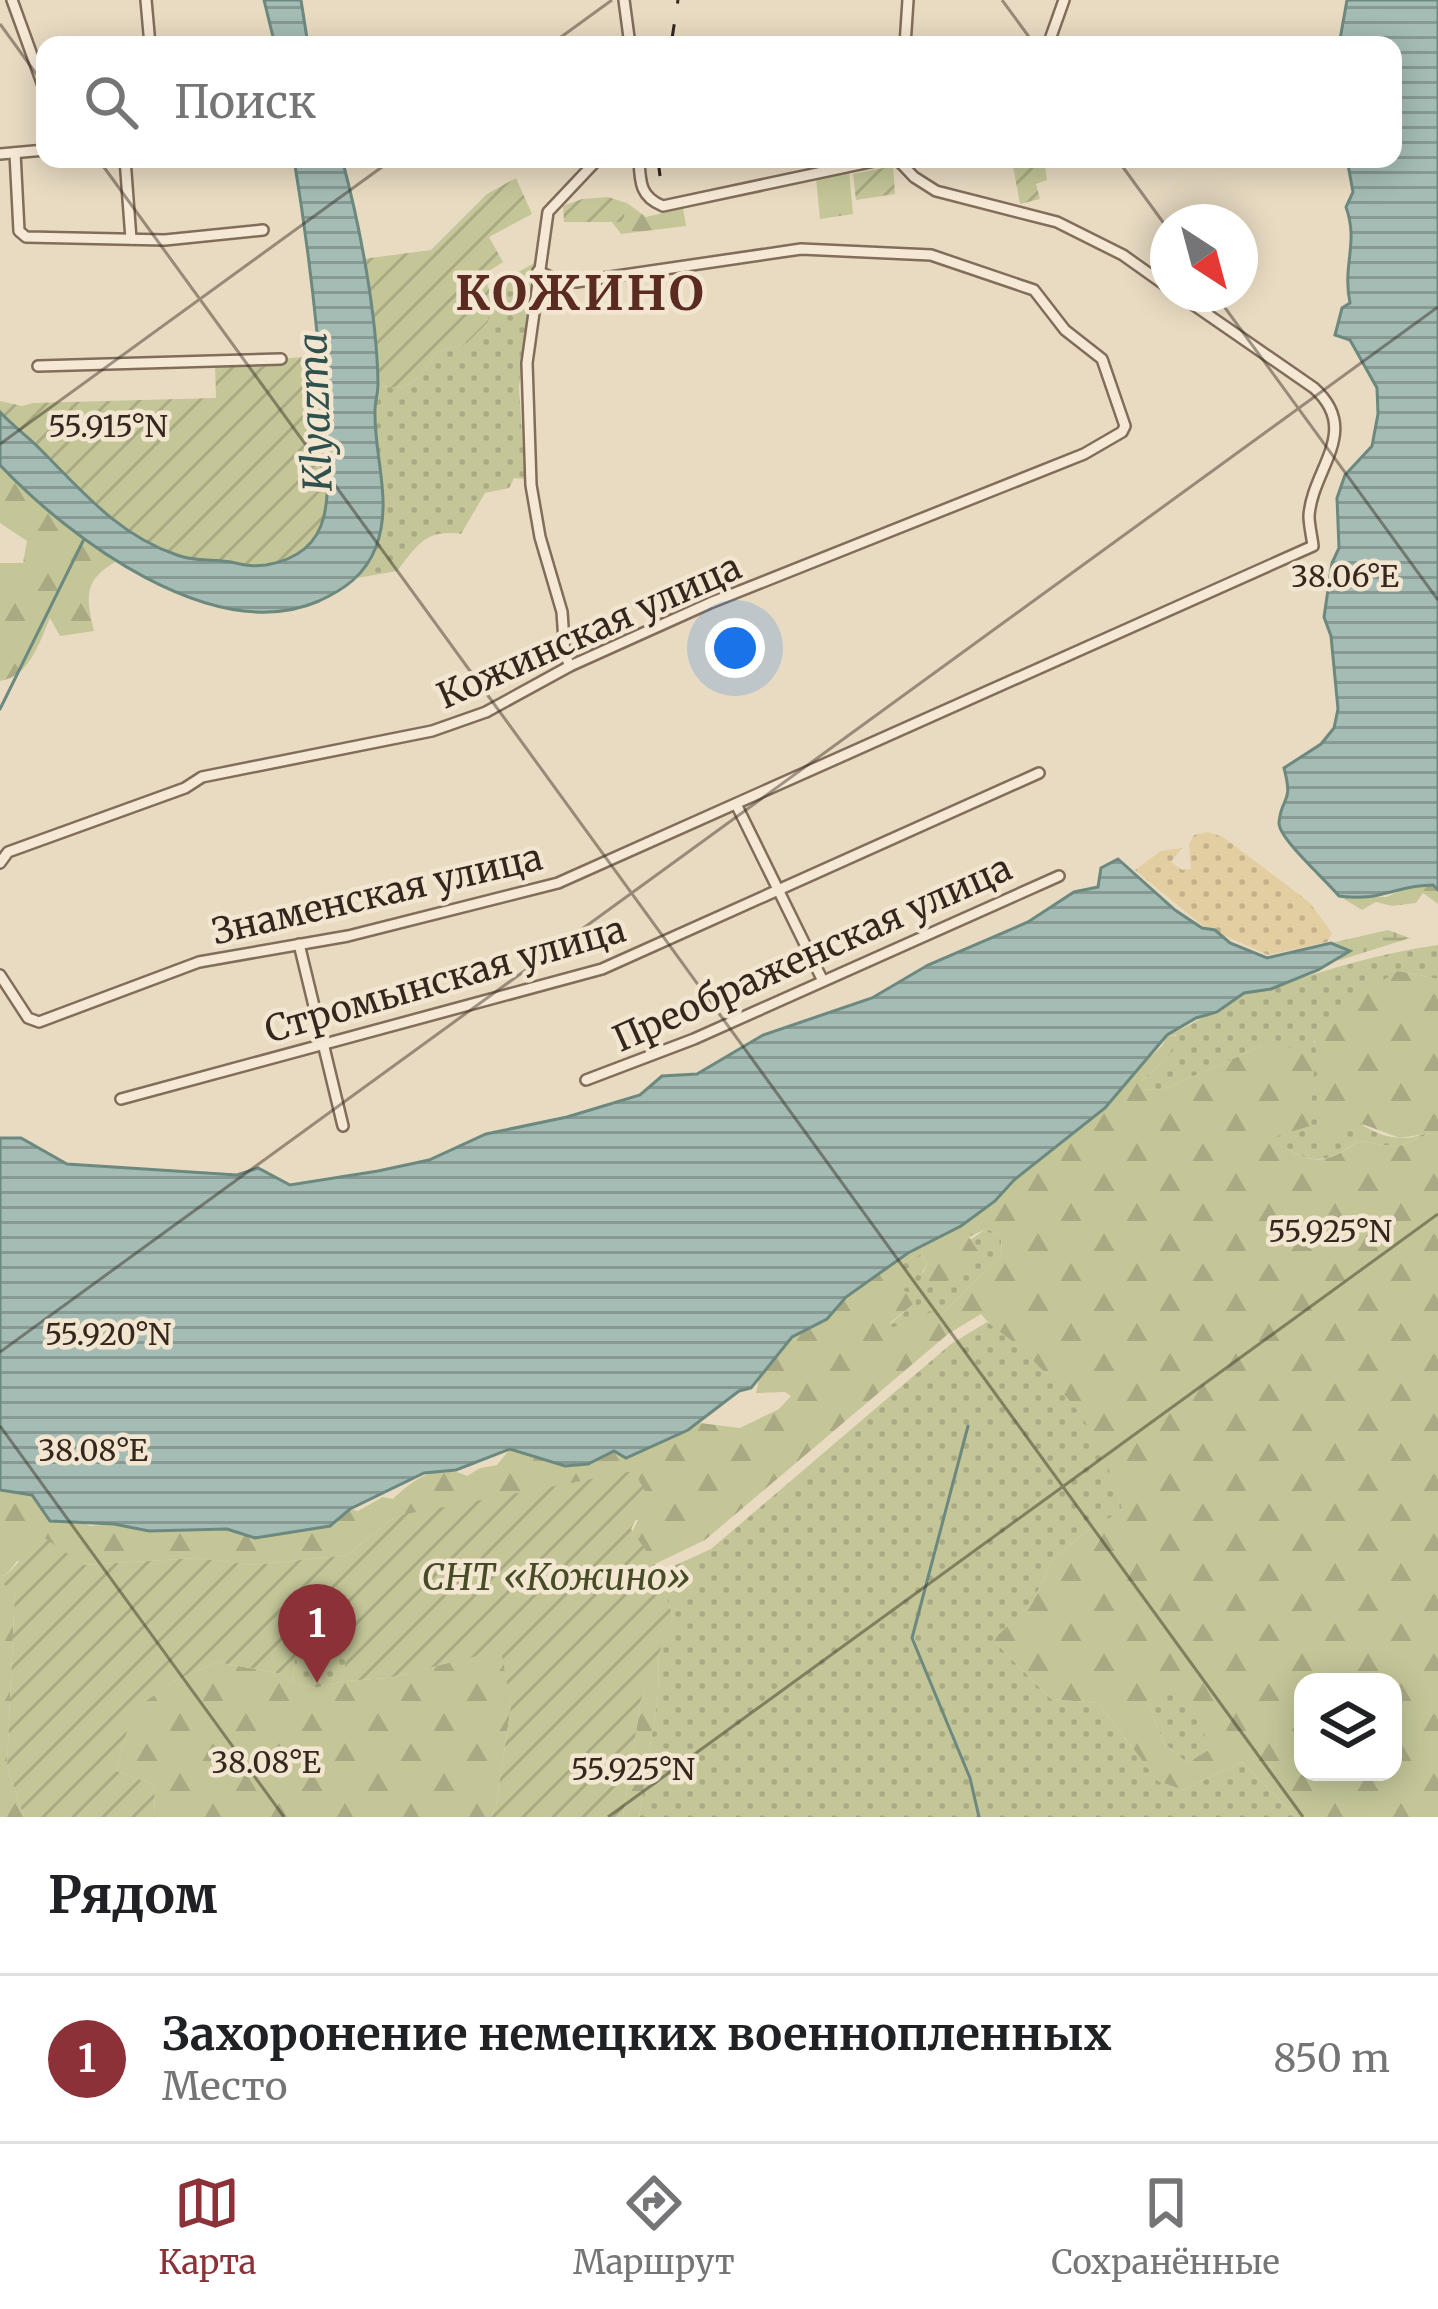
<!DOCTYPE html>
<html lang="ru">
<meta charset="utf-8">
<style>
:root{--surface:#fff;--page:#f6f6f6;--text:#202124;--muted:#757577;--line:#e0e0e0;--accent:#8b3137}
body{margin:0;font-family:Merriweather,serif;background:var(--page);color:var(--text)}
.controls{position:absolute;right:36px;bottom:36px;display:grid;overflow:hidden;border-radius:24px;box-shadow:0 6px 30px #0003}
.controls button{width:108px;height:108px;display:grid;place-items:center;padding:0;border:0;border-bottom:3px solid var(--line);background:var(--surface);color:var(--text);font:60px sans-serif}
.compass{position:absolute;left:1150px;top:204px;width:108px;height:108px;border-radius:50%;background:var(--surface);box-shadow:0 6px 30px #0003;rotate:144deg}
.you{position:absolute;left:735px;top:648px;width:42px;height:42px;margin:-30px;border:9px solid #fff;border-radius:50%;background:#1a73e8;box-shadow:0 0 0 18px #1a73e833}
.badge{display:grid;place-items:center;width:78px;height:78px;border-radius:50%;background:var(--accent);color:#fff;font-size:39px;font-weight:700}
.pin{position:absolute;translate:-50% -99px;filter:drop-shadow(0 3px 6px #0008)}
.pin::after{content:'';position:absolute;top:63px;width:42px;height:36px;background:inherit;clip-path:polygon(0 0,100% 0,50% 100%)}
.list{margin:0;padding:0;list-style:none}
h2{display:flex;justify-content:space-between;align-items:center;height:156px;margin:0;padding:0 48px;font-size:51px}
h2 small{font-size:39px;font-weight:400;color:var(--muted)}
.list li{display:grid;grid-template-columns:78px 1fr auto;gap:36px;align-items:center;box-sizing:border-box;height:168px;padding:0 48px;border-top:3px solid var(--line)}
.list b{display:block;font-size:45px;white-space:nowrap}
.list p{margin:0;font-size:39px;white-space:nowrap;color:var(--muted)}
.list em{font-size:39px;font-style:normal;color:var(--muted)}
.icon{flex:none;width:66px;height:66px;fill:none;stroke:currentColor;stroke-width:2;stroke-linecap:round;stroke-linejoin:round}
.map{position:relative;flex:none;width:1438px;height:1817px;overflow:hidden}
.search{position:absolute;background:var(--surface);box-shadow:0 6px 30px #0003;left:36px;right:36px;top:36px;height:132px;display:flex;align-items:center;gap:30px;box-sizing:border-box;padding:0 42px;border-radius:24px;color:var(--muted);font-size:45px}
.sheet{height:324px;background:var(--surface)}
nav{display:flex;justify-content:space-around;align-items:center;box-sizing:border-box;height:168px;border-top:3px solid var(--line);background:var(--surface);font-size:33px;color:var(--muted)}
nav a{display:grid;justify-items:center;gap:6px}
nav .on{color:var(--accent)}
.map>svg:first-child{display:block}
.grass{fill:url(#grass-dots)}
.forest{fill:url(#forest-firs);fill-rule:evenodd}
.wetland{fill:url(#wetland-marsh)}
.sand{fill:url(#sand-dots)}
.garden{fill:url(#garden-furrows)}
.water{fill:url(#water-rules);stroke:#6c8980;stroke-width:3}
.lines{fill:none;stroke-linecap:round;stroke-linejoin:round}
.stream{stroke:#6c8980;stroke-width:3}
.minor-casing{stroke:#826d5b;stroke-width:14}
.minor{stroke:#f5e9d5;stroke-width:9}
.rail{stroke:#33271e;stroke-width:3;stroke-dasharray:21 21;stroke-linecap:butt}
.ticks{fill:none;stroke:#33271e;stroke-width:3;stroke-opacity:0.45}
.labels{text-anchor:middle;stroke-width:9;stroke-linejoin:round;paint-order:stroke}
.street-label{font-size:36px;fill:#33271e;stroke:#f2e6d1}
.park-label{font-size:36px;font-style:italic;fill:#464d26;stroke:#f2e6d1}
.water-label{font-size:39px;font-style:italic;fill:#2e514d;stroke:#f2e6d1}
.district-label{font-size:48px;font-weight:bold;letter-spacing:3px;fill:#5b2a21;stroke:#f2e6d1}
.ticks-label{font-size:30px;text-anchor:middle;fill:#33271e;stroke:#f2e6d1;stroke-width:9;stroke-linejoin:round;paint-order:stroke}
</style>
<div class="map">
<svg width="1438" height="1817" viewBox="0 0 1438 1817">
<defs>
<pattern id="grass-dots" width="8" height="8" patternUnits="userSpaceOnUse" patternTransform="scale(3)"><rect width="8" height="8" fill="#c4c698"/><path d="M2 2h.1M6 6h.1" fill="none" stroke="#a9aa83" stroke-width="1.8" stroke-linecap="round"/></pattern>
<pattern id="forest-firs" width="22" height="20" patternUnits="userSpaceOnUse" patternTransform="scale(3)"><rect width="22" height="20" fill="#c4c698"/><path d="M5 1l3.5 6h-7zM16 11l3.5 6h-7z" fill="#a9aa83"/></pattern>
<pattern id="wetland-marsh" width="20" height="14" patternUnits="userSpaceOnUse" patternTransform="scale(3)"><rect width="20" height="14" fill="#c4c698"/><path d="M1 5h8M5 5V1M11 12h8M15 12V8" fill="none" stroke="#a9aa83"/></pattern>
<pattern id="sand-dots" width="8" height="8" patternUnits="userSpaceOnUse" patternTransform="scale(3)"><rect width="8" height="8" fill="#e3cea2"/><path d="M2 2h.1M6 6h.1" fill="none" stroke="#c3b18b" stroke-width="1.8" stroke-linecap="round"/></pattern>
<pattern id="garden-furrows" width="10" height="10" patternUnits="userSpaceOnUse" patternTransform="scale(3)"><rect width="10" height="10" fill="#c4c698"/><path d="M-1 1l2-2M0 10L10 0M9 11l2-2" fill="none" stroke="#a9aa83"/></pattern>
<pattern id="water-rules" width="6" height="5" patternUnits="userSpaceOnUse" patternTransform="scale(3)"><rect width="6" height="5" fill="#a4bcb4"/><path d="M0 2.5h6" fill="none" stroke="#869992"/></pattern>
</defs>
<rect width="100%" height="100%" fill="#e9dbc2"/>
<!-- grass -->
<g class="grass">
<path d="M536,262L519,387L525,479L514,478L509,488L485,493L461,534C425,529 418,545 397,571L357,578C403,505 368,461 378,386C412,390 420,382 436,352L467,343L488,322L489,289Z"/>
<path d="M1438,945V979L1398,971L1314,1039C1321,1083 1350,1135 1401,1138C1412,1139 1427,1133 1438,1130L1397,1147L1359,1141C1320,1168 1308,1163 1270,1138L1262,1046L1162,1090L1141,1089V1081L1169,1056L1176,1035H1167C1193,1026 1216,1008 1240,995C1251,990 1265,991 1276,987C1330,968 1382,953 1438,945Z"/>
<polygon points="986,1229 1001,1235 1002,1255 938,1318 932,1313 892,1328 890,1324 916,1302 902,1290 899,1265 921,1254 927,1263 922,1273"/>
<path d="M987,1322C1033,1348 1078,1400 1102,1447C1112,1467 1116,1490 1123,1511L1085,1532L1053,1559L1032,1603L994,1641L1051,1699L1098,1703L1158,1781L1183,1790L1242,1762L1296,1817H639L658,1696L659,1651L673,1617L658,1573L711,1549L951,1344Z"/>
<polygon points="346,1634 345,1681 316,1688 293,1683 297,1638"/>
<polygon points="1178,1685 1213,1748 1187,1763 1164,1743 1147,1701"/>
</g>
<!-- forest -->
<g class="forest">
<polygon points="849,171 853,214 820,219 816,178"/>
<polygon points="627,203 646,217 683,208 686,226 621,234 612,222 623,222"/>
<path d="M0,466L68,528L117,561C83,580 86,597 94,631L60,636L50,618C39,643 30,676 0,681V563H23L27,541L0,523Z"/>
<polygon points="1414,885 1433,885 1438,890 1438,904 1423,893 1416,903 1392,906 1376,902 1362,910 1339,896 1386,897"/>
<path d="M1398,971L1438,979V1817H1296L1242,1762L1183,1790L1158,1781L1098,1703L1051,1699L993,1640L1032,1603L1053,1559L1085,1532L1123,1510C1098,1431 1082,1410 1024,1351C1011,1338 991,1328 981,1314L948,1334L705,1540L655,1564L632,1532L638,1520L396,1516L347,1555L255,1565L197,1558L84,1565L17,1561L5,1576L0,1575V1490L32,1495L90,1526L114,1524L149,1531L227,1529L256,1538L330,1526L350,1509L358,1511L383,1497L393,1499C414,1479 437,1462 467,1476L480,1468L497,1465L510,1449L565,1466L588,1464L614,1451L637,1454L700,1423L740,1428L779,1409L791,1396L785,1392L756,1393L759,1379L792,1337L827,1319L846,1297L908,1253L995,1201L1014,1180L1105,1108L1124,1081L1162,1046L1167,1035L1178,1036L1169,1056L1141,1081L1142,1089L1162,1090L1262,1046L1298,1048L1314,1069L1310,1126L1271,1138C1309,1164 1321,1168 1359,1141L1397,1147L1431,1133L1400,1138L1354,1121L1333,1144L1319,1136V1070L1314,1038L1356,997ZM986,1229L1001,1235L1002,1255L939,1317L932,1312L892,1328L890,1323L916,1302L913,1295L903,1290L910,1284L900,1265L921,1254L927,1263L918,1286C948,1286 961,1276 980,1254L969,1237ZM1303,1682H1393V1772H1303ZM1178,1686L1212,1748L1187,1763L1164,1743L1147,1701Z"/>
<polygon points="0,1582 15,1590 7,1766 24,1817 0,1817"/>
<polygon points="502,1649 511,1706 496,1806 491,1817 154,1817 155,1785 116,1771 133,1709 176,1680 217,1662 282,1674 293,1683 316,1688 345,1681 388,1678"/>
<polygon points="659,1651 658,1696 639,1817 623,1817 641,1699"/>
</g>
<!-- wetland -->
<polygon class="wetland" points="1388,930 1410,938 1337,961 1349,951 1331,943"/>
<!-- sand -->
<polygon class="sand" points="1208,832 1223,837 1309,902 1332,933 1327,942 1268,955 1203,926 1135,870 1161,851 1182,848 1171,862 1182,870 1191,869 1189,844 1194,835"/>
<!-- garden -->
<g class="garden">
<polygon points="1035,159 1044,159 1047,180 1036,184 1040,199 1020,204 1013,166"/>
<polygon points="893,166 895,194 856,200 853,174"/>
<path d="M516,178L532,214L489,237L503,262L483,275L489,289L488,322L467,343L436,352C420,382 412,390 378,386L363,259L431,250L487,194Z"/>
<polygon points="608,197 627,203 623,222 564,222 563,206 582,199"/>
<path d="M320,356C323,398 338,506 315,539C296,566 260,570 232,563C217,559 197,562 178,556C120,536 81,491 40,450C28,436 13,426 0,412V401L22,406L33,403L216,398L215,363Z"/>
<polygon points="634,1471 648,1497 631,1529 655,1564 673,1617 641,1699 623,1817 491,1817 496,1806 511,1706 501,1650 388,1678 345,1681 345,1634 297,1639 293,1683 282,1674 217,1662 176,1680 133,1710 116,1771 155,1785 154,1817 24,1817 7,1766 15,1591 0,1582 0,1575 5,1576 43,1537 84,1565 197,1558 255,1565 347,1555 396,1516"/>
</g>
<!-- water -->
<g class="water">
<polygon points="264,0 301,0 308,45 275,45"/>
<path d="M1347,0H1438V890L1433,885C1395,885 1383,902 1339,896C1326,880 1279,839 1279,823C1281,795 1294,806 1284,768L1321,744L1334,728L1338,709L1331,636L1324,617L1332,563L1339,548L1337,498L1345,475L1372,446L1378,414L1377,388L1350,340L1335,335L1342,308L1350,303C1342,265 1359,243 1346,207L1353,192L1347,159H1393V45H1339Z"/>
<path d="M294,159H342C360,226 377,315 378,384C378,393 375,402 375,411C374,458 393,501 376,547C365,575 345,589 319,601C213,647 69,538 0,465V412C13,426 27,436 40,449C82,491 118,535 177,555C195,562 213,559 231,562C245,565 251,567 266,565C295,560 317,546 324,516C331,484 327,447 324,415C318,329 308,244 294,159Z"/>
<polygon points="1118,859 1175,910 1202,928 1215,930 1230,943 1267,958 1331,943 1350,951 1318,970 1271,989 1244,993 1217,1012 1196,1018 1167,1035 1105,1108 1014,1180 995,1201 961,1226 908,1253 846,1297 827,1319 792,1337 751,1388 739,1391 688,1430 626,1458 614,1451 588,1464 565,1466 510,1449 456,1470 424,1473 350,1509 330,1526 255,1538 227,1529 149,1531 114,1524 50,1521 32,1495 0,1490 0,1138 21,1138 67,1164 237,1175 258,1168 290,1185 378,1171 429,1160 486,1134 567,1117 640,1095 662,1076 697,1074 763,1035 872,998 928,965 1028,922 1074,892 1098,887 1101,868"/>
</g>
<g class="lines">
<!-- stream -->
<g class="stream">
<polyline points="0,709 84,539"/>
<polyline points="968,1426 912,1638 970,1778 979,1817"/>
</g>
<!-- minor casing -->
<g class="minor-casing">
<g id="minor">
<polyline points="12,0 45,91"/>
<polyline points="146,0 150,45"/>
<polyline points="624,0 630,45"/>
<polyline points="905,45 908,0"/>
<polyline points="1048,45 1064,0"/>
<polyline points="15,153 19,231 26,237 165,240 263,230"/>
<polyline points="0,154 45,150"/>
<polyline points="125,159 131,239"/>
<path d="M639,159C640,182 640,197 663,206L884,159"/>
<polyline points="897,159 914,177 936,191 1057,222 1123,255 1168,287"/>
<polyline points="38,366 281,359"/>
<polyline points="570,666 565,655 562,612 540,537 531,485 527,363 548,212 598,159"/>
<polyline points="736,804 822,979"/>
<polyline points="0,863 8,852 185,788 202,777 432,731 486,712 570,666 710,603 1084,454 1122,432 1125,426 1102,359 1065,330 1034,290 931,255 801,249 576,282 557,280 538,271"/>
<polyline points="299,944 343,1126"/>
<path d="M0,975L28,1018L39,1022L199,962L348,936L558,883L1313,546C1312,537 1309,525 1309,516C1312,469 1362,431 1314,388L1178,294"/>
<polyline points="586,1080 694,1039 1059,876"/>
<polyline points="121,1099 602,969 1039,773"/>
</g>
</g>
<!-- minor -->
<use href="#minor" class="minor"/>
<!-- rail -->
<g class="rail">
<polyline points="671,45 678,0"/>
<polyline points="658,159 660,176"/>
</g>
</g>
<!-- ticks -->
<path class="ticks" d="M1002,0L1035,45M0,24L45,86M550,45L612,0M98,159L1303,1817M1117,159L1168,229M1215,294L1438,600M0,444L393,159M0,1352L1438,307M0,1426L284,1817M608,1817L1438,1214"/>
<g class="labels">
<!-- street labels -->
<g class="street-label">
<text transform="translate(589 631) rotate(-24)" y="13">Кожинская улица</text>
<text transform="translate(377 894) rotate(-13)" y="13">Знаменская улица</text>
<text transform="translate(812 953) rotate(-24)" y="13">Преображенская улица</text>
<text transform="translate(445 979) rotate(-16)" y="13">Стромынская улица</text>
</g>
<!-- park labels -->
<g class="park-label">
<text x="556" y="1590">СНТ «Кожино»</text>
</g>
<!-- water labels -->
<g class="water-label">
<text transform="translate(315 412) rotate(-92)" y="14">Klyazma</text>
</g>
<!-- district labels -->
<g class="district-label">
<text x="581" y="310">КОЖИНО</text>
</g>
</g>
<g class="ticks-label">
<text x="108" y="437">55.915°N</text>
<text x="1345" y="587">38.06°E</text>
<text x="1330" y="1242">55.925°N</text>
<text x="108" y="1345">55.920°N</text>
<text x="93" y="1461">38.08°E</text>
<text x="266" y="1773">38.08°E</text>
<text x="633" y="1780">55.925°N</text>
</g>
</svg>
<div class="controls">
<button><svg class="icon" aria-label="layers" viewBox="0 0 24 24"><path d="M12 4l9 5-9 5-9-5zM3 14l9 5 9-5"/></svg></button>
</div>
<svg class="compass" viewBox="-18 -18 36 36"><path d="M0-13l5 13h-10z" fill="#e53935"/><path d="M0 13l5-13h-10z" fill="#757577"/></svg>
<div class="you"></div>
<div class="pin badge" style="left:317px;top:1683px">1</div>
<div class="search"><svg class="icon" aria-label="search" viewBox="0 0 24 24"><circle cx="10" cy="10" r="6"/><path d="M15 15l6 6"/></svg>Поиск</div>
</div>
<section class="sheet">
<h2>Рядом<small></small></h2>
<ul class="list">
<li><span class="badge">1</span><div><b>Захоронение немецких военнопленных</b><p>Место</p></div><em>850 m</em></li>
</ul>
</section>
<nav>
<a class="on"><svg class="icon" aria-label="map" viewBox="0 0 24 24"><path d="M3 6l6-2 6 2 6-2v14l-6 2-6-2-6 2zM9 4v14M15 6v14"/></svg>Карта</a>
<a><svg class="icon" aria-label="directions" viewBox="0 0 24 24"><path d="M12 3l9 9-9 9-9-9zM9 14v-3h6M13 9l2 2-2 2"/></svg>Маршрут</a>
<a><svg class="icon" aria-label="saved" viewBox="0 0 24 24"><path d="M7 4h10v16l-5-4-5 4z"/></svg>Сохранённые</a>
</nav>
